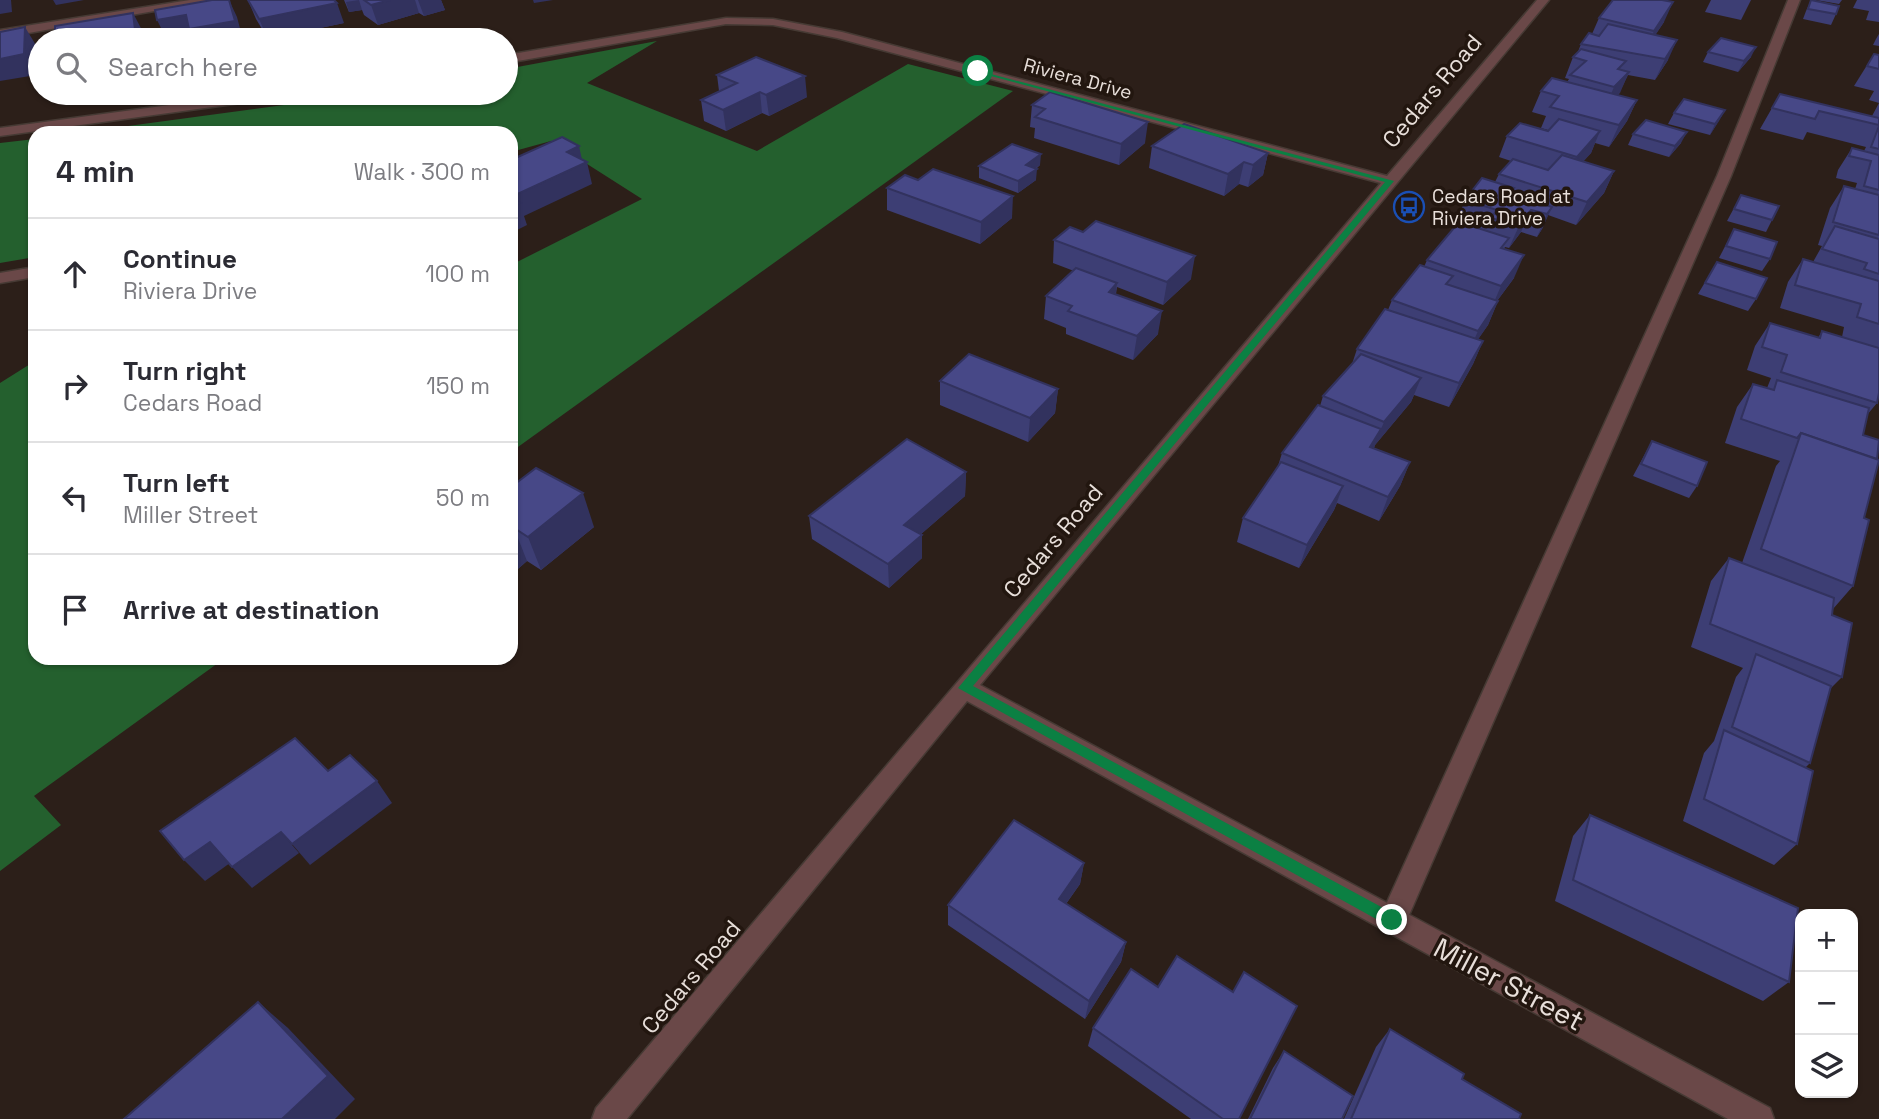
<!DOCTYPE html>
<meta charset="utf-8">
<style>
:root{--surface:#fff;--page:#f7f7f7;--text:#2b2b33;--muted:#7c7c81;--line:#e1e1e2}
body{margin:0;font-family:"Space Grotesk",sans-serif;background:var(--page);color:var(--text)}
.controls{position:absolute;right:21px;bottom:21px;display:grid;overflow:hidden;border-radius:14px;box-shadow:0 2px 5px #0004}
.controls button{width:63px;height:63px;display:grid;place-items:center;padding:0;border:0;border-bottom:2px solid var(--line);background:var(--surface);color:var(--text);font:35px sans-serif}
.stop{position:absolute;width:21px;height:21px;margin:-16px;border:5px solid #0b8043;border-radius:50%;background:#fff}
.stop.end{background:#0b8043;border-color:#fff;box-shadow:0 2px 7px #0008}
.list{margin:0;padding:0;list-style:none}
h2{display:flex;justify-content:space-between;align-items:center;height:91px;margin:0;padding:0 28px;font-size:30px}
h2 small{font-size:23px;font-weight:400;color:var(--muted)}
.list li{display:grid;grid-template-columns:46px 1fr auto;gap:21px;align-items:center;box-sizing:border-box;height:112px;padding:0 28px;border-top:2px solid var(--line)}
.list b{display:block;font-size:26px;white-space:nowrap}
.list p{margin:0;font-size:23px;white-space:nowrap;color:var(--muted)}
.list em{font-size:23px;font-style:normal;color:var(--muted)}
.icon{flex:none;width:38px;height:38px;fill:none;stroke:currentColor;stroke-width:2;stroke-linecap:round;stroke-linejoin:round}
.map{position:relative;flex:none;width:1879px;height:1119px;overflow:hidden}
.search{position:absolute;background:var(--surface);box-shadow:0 2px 5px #0004;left:28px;top:28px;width:490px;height:77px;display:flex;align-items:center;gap:18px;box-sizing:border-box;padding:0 24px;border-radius:38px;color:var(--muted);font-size:26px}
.panel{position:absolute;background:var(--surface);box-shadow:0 2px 5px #0004;left:28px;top:126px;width:490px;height:539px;border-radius:21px}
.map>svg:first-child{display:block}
.forest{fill:#24602e}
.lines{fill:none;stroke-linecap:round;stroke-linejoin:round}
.lane-casing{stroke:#463a34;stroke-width:3}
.street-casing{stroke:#463a34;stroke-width:3}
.lane{fill:#6a4848;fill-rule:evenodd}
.street{fill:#6a4848;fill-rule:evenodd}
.wall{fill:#3d3e74}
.shaded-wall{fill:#32325e}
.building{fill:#474887;stroke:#32325e;stroke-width:2}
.route{fill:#0b8043}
.labels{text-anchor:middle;stroke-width:7;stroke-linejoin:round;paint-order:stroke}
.far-street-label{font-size:19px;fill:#e8dfda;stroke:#22160f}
.far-poi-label{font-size:19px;fill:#e8dfda;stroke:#22160f;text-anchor:start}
.street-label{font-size:23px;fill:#e8dfda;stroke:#22160f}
.near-street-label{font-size:28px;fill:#e8dfda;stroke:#22160f}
</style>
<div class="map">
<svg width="1879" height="1119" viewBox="0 0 1879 1119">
<rect width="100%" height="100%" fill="#2c1f19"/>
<!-- forest -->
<g class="forest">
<polygon points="657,41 587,83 757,151 908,64 1013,91 511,452 511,265 642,199 551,141 511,152 511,133 76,133 373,93 506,93 506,69"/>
<polygon points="35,139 35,257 0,263 0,143"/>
<polygon points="35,361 35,658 225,658 34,796 61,825 0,871 0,383"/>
</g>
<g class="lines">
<!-- lane casing -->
<g class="lane-casing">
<polygon id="lane" points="1788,0 1800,0 1731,176 1403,929 1393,933 1383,929 1379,920 1717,176"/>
</g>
<!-- street casing -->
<g class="street-casing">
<g id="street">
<polygon points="190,0 217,0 0,38 0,30"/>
<polygon points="1537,0 1549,0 980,685 1770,1108 1774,1119 1728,1119 967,701 627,1119 592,1119 596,1108 1381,183 837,38 773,25 726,24 506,63 506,55 726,18 773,19 842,32 1387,176"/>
<polygon points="258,93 291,93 285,97 0,136 0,128"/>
<polygon points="35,267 35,277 0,283 0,273"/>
</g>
</g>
<!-- lane -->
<use href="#lane" class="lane"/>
<!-- street -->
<use href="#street" class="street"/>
</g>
<!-- wall -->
<g class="wall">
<polygon points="248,0 344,23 268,39 256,19"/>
<polygon points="344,0 441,0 445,10 424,16 419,13 378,25 364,15 362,10 349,12"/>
<polygon points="1711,0 1751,0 1741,20 1705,12"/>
<polygon points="1811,0 1836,14 1831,25 1803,19 1806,11"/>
<polygon points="1816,0 1842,0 1839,4"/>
<polygon points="1857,0 1879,0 1879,22 1866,20 1869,11 1853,8"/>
<polygon points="1599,18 1664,22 1655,35 1668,60 1655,80 1628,75 1618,95 1637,100 1627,121 1609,147 1595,143 1591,153 1583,161 1614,171 1604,193 1576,225 1548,215 1542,229 1537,237 1521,232 1509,248 1505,247 1504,249 1514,278 1497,301 1498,301 1488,325 1478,339 1483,341 1473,364 1449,407 1414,395 1411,402 1375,445 1374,448 1410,462 1400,486 1379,521 1337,503 1334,510 1299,568 1237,542 1243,518 1278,466 1282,453 1320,406 1323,396 1352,364 1357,349 1388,310 1392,300 1424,267 1427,260 1458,223 1456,222 1465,200 1495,182 1499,174 1511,161 1499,157 1507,136 1548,130 1541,128 1546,116 1532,112 1541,91 1567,82 1569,79 1565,78 1573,57 1577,54 1581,44 1592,34"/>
<polygon points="1879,34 1879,46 1873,45 1876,39"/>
<polygon points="1708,52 1751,57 1738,72 1703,62"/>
<polygon points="1874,54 1879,55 1879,393 1877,403 1867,415 1863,435 1864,518 1853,586 1833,609 1832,615 1842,677 1829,690 1810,763 1806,767 1797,844 1774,865 1683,821 1704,753 1714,741 1736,677 1743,668 1691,647 1711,581 1729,558 1742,563 1776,466 1780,461 1725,443 1737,407 1753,384 1767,388 1771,378 1747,370 1755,346 1770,323 1818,338 1822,331 1842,337 1844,327 1780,308 1788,282 1803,259 1813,262 1822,246 1818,245 1830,208 1844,186 1855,189 1857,183 1836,178 1838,170 1852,148 1864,151 1866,147 1807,132 1803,140 1760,129 1780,94 1872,116 1879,103 1869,100 1874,91 1854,86"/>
<polygon points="717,75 807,97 769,116 762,113 726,131 704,121 701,100 719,91"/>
<polygon points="1032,105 1145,143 1119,165 1034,138 1035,128 1030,127"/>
<polygon points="1725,110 1710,135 1668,124 1674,113"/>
<polygon points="1633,134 1681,143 1669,157 1628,145"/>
<polygon points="1152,146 1268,153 1263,175 1248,187 1239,184 1224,196 1149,168"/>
<polygon points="1040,165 1036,169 1036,180 1018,193 979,178 979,166"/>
<polygon points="887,188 1012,218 980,244 887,210"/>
<polygon points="1741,195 1772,220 1766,232 1727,221"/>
<polygon points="1734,229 1770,259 1762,271 1719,258"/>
<polygon points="1054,240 1191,279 1163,305 1117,287 1116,294 1158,334 1133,360 1066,334 1066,328 1044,319 1046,296 1074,271 1053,263"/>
<polygon points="1717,262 1756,299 1748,311 1698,294"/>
<polygon points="940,381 1058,389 1055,413 1028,442 940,405"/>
<polygon points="1652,441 1697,486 1689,498 1633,476"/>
<polygon points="966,472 965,496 921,534 922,535 922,558 889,588 812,539 809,516"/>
<polygon points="511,487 594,527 541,570 527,561 511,575"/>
<polygon points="1590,815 1789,982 1763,1001 1555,901 1573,836"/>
<polygon points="1084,863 1080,884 1066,904 1126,942 1121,962 1085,1019 948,925 948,905"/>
<polygon points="1158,987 1239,1119 1191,1119 1088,1046 1093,1028"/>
<polygon points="1390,1029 1462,1079 1519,1119 1344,1119 1376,1047"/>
<polygon points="1284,1051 1342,1119 1248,1119 1273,1068"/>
</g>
<!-- shaded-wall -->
<g class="shaded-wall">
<polygon points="0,0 11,0 12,12 0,14"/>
<polygon points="53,0 84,0 56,5"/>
<polygon points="229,0 237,17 243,40 195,40 192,36 167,40 157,20 186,15"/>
<polygon points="359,0 362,10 349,12 346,2"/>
<polygon points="390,0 415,0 419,13 378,25 371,5"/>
<polygon points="418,0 441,0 445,10 424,16"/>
<polygon points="533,0 553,0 534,3"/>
<polygon points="1673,2 1664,22 1645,51 1654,31"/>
<polygon points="337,3 344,23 268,39 259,19"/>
<polygon points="133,13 143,32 144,40 120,40"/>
<polygon points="25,27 37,47 36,75 0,81 0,59"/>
<polygon points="94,33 97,40 55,40"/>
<polygon points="1677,40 1668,60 1655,80 1665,59"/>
<polygon points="1756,47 1751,57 1738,72 1744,61"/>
<polygon points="1629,72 1620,93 1605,108 1614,87"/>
<polygon points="805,76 807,97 769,116 766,95"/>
<polygon points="760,92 762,113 726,131 723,110"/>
<polygon points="1637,100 1627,121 1609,147 1619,125"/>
<polygon points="1725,110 1719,121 1710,135 1715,124"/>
<polygon points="1148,122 1145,143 1119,165 1121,144"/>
<polygon points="1600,131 1591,153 1568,179 1577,157"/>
<polygon points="1687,132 1681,143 1669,157 1675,146"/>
<polygon points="579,146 583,164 587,162 592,184 524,216 527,225 511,233 511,197 567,152"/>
<polygon points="1268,153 1263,175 1248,187 1253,165"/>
<polygon points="1041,154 1040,165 1025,176 1026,165"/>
<polygon points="1244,162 1239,184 1224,196 1228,174"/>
<polygon points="1037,169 1036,180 1018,193 1018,181"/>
<polygon points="1614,171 1604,193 1576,225 1587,202"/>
<polygon points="1013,196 1012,218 980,244 981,222"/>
<polygon points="1552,207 1542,229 1537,237 1547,214"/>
<polygon points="1531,210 1521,232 1509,248 1519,226"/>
<polygon points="1524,255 1514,278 1491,309 1501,286"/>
<polygon points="1195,256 1191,279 1163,305 1167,282"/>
<polygon points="1117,283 1114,306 1109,292"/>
<polygon points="1498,301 1488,325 1468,354 1478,331"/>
<polygon points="1162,311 1158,334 1133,360 1137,336"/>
<polygon points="1483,341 1473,364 1449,407 1459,383"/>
<polygon points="1421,378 1411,402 1375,445 1372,453 1370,447 1381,429 1384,422"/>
<polygon points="1058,389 1055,413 1028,442 1030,418"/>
<polygon points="1410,462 1400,486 1379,521 1388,497"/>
<polygon points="966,472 965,496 905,548 904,525"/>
<polygon points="1343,486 1334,510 1299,568 1307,545"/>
<polygon points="583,493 594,527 541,570 528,537"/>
<polygon points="514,528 527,561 511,575 511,530"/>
<polygon points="922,535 922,558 889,588 888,564"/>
<polygon points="377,781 392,803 310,865 292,844"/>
<polygon points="281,832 299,853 252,888 232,867"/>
<polygon points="210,842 230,863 205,881 184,860"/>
<polygon points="1084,863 1080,884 1055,919 1059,899"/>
<polygon points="1126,942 1121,962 1085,1019 1089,1001"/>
<polygon points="258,1002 288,1028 355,1099 335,1119 282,1119"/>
</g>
<!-- building -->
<g class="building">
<polygon points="212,0 229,0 235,21 189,29 186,15 157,20 155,10"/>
<polygon points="248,0 334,0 337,3 259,19"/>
<polygon points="364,0 390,0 371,5"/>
<polygon points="1613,0 1662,0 1673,2 1654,31 1599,18"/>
<polygon points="1811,0 1839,6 1836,14 1808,9"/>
<polygon points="133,13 136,38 120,40 94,40 94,33 55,40 55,26"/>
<polygon points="1608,24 1677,40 1665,59 1581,44 1589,33 1599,36"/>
<polygon points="25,27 24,54 0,59 0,32"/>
<polygon points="1721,38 1756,47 1744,61 1708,52"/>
<polygon points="1581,49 1626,61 1618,69 1629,72 1614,87 1570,75 1586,61 1573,57"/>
<polygon points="1874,54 1879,55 1879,69 1867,66"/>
<polygon points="756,57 805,76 766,95 760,92 723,110 701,100 737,83 717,75"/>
<polygon points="1552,78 1637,100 1619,125 1550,107 1559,96 1541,91"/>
<polygon points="1050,92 1148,122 1121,144 1035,117 1045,109 1032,105"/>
<polygon points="1780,94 1879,118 1879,125 1819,111 1815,119 1772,108"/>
<polygon points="1684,99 1725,110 1715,124 1674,113"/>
<polygon points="1559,119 1600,131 1577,157 1507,136 1520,123 1548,131"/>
<polygon points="1646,120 1687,132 1675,146 1633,134"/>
<polygon points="1184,124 1268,153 1253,165 1244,162 1228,174 1152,146"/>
<polygon points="1879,126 1879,149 1871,147"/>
<polygon points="562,137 579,146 567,152 587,162 511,197 511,171 513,170 511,169 511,160"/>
<polygon points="1012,144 1041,154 1026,165 1037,169 1018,181 979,166"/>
<polygon points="1852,148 1879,155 1879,190 1864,186 1871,161 1849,156"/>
<polygon points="1562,155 1614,171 1587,202 1499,174 1513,159 1548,170"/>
<polygon points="933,169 1013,196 981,222 887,188 905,175 918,180"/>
<polygon points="1482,178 1514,188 1509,194 1552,207 1547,214 1531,210 1519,226 1491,218 1497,210 1465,200"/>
<polygon points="1844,186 1879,195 1879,235 1833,222"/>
<polygon points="1741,195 1779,206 1772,220 1734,209"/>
<polygon points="511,198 520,203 511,207"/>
<polygon points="1096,221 1195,256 1167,282 1054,240 1070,227 1083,232"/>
<polygon points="1459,222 1509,238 1501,248 1524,255 1501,286 1427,260"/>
<polygon points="1835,226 1879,239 1879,274 1864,269 1867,263 1822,249"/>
<polygon points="1734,229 1777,242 1770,259 1726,246"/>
<polygon points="1803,259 1879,281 1879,324 1857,317 1861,304 1795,285"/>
<polygon points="1717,262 1767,278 1756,299 1705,283"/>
<polygon points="1420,265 1453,276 1446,284 1498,301 1478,331 1392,300"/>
<polygon points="1076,268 1117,283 1109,292 1162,311 1137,336 1068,311 1072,306 1046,296"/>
<polygon points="1385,309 1483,341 1459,383 1357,349"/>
<polygon points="1770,323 1820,338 1822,331 1879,348 1879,393 1877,403 1781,372 1787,355 1762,347"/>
<polygon points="969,354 1058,389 1030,418 940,381"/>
<polygon points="1361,354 1421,378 1384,422 1323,396"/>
<polygon points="1777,380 1869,408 1863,435 1879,440 1877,459 1801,433 1797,438 1741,419 1753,384 1774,390"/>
<polygon points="1318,405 1381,429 1370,447 1410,462 1388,497 1282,453"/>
<polygon points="1801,433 1879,460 1864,518 1869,520 1853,586 1761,549"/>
<polygon points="907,439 966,472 904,525 922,535 888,564 809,516"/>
<polygon points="1652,441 1707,462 1697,486 1641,464"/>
<polygon points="1281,462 1343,486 1307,545 1243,518"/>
<polygon points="536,468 583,493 528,537 514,528 511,530 511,487"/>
<polygon points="1729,558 1834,598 1832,615 1852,623 1842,677 1710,624"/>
<polygon points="1756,654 1831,686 1810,763 1732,727"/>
<polygon points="1724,730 1813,771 1797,844 1704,799"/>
<polygon points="295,738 328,771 350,755 377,781 292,844 281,832 232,867 210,842 184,860 160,831"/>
<polygon points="1590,815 1798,908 1789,982 1573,880"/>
<polygon points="1014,820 1084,863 1059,899 1126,942 1089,1001 948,905"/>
<polygon points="1177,956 1233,992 1244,972 1297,1006 1239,1119 1223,1119 1093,1028 1131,969 1158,987"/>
<polygon points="258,1002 328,1076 282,1119 124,1119"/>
<polygon points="1390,1029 1464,1074 1462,1079 1521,1114 1519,1119 1351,1119"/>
<polygon points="1284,1051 1353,1096 1342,1119 1250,1119"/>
</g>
<!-- route -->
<polygon class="route" points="976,70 1394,181 973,686 1398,916 1398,925 1387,925 958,688 1385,182 976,72"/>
<!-- icons -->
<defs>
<g id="bus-ring" transform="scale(1.575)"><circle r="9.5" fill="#22160f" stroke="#1a4fb4" stroke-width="1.5"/><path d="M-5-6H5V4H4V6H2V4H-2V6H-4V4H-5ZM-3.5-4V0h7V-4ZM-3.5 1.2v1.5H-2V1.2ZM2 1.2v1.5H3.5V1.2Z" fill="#1a4fb4"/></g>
</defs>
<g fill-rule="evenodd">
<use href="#bus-ring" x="1409" y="207"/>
</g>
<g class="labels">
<!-- far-street labels -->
<g class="far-street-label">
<text transform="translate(1078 78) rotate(15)" y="7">Riviera Drive</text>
</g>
<!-- far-poi labels -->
<g class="far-poi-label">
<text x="1432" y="203">Cedars Road at<tspan x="1432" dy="22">Riviera Drive</tspan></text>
</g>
<!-- street labels -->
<g class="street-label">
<text transform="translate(1432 91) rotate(-50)" y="8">Cedars Road</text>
<text transform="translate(1053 541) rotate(-50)" y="8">Cedars Road</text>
<text transform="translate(691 977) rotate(-50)" y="8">Cedars Road</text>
</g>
<!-- near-street labels -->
<g class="near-street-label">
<text transform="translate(1509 984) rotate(28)" y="10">Miller Street</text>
</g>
</g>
</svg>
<div class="controls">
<button>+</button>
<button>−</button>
<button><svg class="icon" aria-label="layers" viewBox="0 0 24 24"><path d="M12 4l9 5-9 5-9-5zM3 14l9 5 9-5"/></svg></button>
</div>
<div class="stop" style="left:978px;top:71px"></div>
<div class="stop end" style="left:1392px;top:920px"></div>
<div class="search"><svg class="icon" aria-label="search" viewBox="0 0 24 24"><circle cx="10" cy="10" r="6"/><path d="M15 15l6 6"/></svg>Search here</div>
<section class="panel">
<h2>4 min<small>Walk · 300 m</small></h2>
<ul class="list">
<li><svg class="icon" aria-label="ahead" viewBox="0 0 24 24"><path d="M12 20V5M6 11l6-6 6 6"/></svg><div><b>Continue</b><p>Riviera Drive</p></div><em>100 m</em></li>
<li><svg class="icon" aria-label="right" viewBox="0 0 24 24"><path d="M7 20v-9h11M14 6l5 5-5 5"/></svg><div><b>Turn right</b><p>Cedars Road</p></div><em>150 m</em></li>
<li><svg class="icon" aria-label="left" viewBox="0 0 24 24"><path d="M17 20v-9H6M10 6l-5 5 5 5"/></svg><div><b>Turn left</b><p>Miller Street</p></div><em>50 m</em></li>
<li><svg class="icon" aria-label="arrive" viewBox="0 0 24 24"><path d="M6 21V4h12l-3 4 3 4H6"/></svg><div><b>Arrive at destination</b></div></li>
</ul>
</section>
</div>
